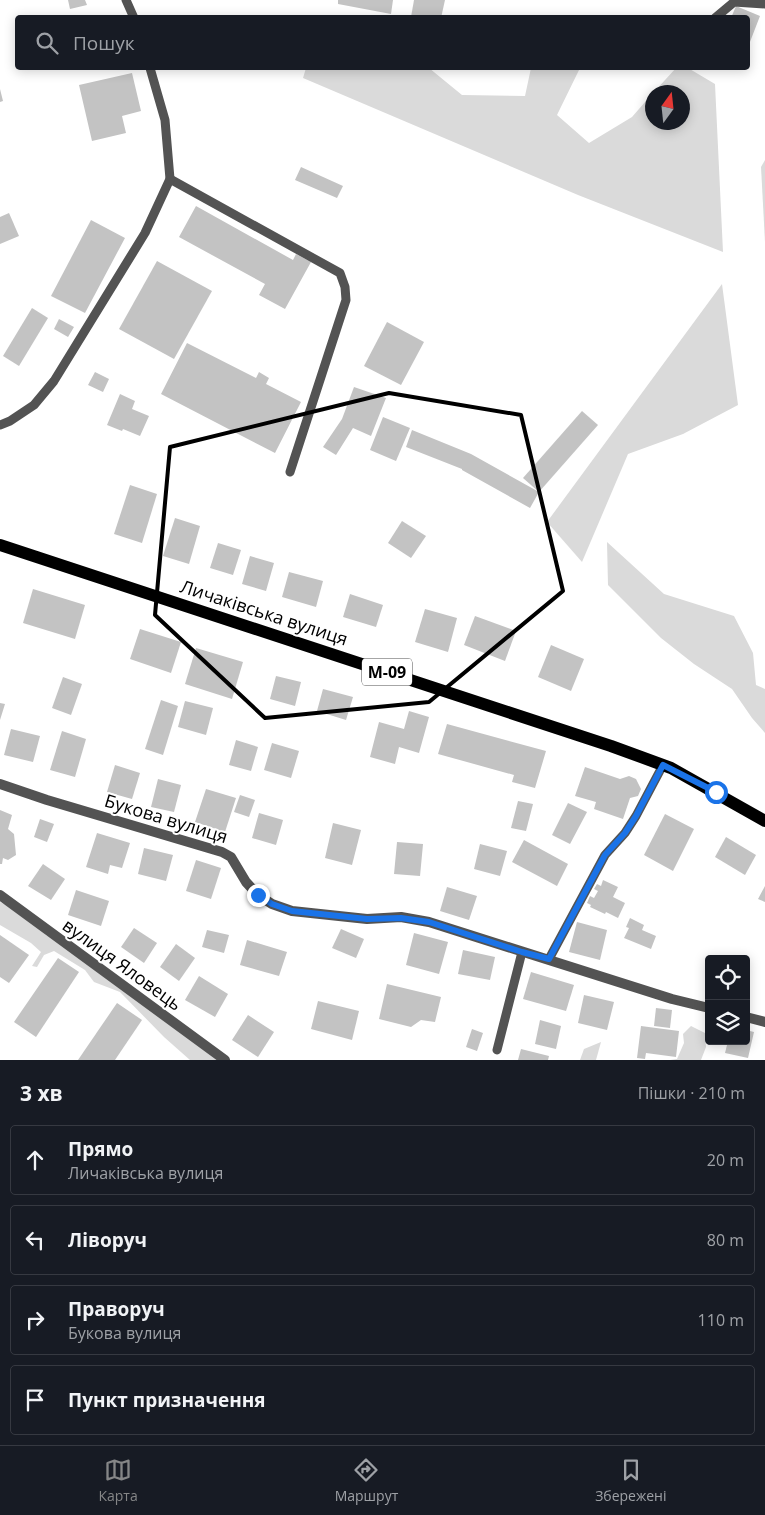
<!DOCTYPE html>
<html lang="uk">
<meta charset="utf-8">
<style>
:root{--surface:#171b24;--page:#20242c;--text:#f1f3f6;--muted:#9ea1a6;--line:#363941;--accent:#858687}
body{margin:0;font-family:"Open Sans",sans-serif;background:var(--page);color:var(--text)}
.controls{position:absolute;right:15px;bottom:15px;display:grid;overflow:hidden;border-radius:5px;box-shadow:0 2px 12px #0003}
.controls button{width:45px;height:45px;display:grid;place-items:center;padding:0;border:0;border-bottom:1px solid var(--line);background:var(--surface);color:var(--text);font:25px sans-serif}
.compass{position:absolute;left:645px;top:85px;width:45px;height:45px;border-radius:50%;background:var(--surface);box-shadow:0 2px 12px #0003;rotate:15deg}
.stop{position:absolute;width:15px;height:15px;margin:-11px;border:4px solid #1a73e8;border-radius:50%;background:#fff}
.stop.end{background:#1a73e8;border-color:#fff;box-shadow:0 1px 5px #0008}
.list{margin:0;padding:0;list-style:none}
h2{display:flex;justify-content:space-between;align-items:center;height:65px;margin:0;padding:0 20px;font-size:21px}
h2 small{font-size:16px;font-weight:400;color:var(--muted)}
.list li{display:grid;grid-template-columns:32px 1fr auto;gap:15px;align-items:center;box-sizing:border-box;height:70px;margin:0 10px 10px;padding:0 10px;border:1px solid var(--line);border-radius:5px}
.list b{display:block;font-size:19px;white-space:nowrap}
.list p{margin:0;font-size:16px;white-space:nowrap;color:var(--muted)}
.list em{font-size:16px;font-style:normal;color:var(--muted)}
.icon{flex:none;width:28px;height:28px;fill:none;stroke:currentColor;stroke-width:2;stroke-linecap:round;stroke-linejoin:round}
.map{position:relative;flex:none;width:765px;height:1060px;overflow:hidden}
.search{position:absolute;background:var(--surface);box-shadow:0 2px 12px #0003;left:15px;right:15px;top:15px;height:55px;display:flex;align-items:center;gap:12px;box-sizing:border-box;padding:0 18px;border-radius:5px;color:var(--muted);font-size:19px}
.sheet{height:385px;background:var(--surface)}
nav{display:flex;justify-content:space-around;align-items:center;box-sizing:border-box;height:70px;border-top:1px solid var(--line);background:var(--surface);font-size:14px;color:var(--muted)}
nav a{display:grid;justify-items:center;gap:2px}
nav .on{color:var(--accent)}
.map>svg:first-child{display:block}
.green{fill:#dadada}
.building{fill:#c3c3c3}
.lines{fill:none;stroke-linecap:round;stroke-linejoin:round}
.lane{stroke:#535353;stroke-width:9}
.street{stroke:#535353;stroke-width:10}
.primary{stroke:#000;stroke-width:12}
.route{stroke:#1a73e8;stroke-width:6}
.marked{fill:none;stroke:#000;stroke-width:4;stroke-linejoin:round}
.labels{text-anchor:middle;stroke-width:4;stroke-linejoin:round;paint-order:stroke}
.shield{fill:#fff;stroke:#4c4c4c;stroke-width:1}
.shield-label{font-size:16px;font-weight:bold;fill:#000}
.street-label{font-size:18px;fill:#000;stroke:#fff}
</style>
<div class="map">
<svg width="765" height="1060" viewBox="0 0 765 1060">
<rect width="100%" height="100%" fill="#fff"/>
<!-- green -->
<g class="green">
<polygon points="306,68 429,68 462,95 525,96 531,68 580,68 557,115 589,143 632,117 652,94 652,122 682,122 682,92 654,92 676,68 688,68 715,84 723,252 578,195 303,78"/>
<polygon points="765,160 765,242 761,167"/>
<polygon points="722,284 738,405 683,434 628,454 582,562 547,522"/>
<polygon points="607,542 664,594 734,616 753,653 756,685 765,689 765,733 752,718 732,689 694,664 661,638 608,585"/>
<polygon points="0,902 34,919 46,935 66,944 224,1060 190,1060 164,1037 120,992 94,982 85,970 54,951 44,955 37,967 32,966 41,952 31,943 0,925"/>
<polygon points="691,1026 705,1033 706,1047 701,1060 670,1060 677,1059 684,1043 683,1034"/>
<polygon points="601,1042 596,1060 580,1060 584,1049"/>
</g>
<!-- building -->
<g class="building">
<polygon points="68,0 85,0 87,5 70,9"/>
<polygon points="338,0 393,0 391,14 338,4"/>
<polygon points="414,0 445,0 441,18 411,17"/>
<polygon points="736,6 760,16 748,47 748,18 731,18"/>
<polygon points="132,73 141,111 122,116 126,133 92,141 79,85"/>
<polygon points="0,89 3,101 0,102"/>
<polygon points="301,167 343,186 337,198 295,180"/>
<polygon points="196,206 293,260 296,254 311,262 285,309 259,295 265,284 179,237"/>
<polygon points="9,213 19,236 0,244 0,217"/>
<polygon points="91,220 125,238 85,313 51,296"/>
<polygon points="157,261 212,291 174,359 119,329"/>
<polygon points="32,308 48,318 19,366 3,356"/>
<polygon points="59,319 74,327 68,337 54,329"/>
<polygon points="387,322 424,342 401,385 364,366"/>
<polygon points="187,343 256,378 259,372 269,378 266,384 301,402 275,453 161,394"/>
<polygon points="95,372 109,379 103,392 88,385"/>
<polygon points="354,387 386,398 371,436 353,428 336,455 323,447 342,419"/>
<polygon points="120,394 135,401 132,409 149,416 140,436 123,429 122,431 107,425"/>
<polygon points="582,411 598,425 539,492 523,478"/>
<polygon points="383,417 410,428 396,461 370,450"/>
<polygon points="412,430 471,454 539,492 530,508 462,470 462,469 406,447"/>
<polygon points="130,485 157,494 142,543 114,534"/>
<polygon points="175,518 200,526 189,564 163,556"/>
<polygon points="402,521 426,536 411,558 388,543"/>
<polygon points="218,543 241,550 233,575 210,568"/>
<polygon points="250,556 274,563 266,591 242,584"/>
<polygon points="289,572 323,581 316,607 282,597"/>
<polygon points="33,589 85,605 75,639 23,623"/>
<polygon points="350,594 383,605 376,627 343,617"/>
<polygon points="425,609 457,618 448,652 415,642"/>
<polygon points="475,616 516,631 505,661 464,645"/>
<polygon points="140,629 181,642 171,673 130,659"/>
<polygon points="551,645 584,659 571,691 538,677"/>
<polygon points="196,648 243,662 232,699 185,684"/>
<polygon points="276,676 301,682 295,706 270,699"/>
<polygon points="63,677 82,684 71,715 52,708"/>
<polygon points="323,689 353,697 346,720 317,711"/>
<polygon points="161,700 178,706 163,755 145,749"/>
<polygon points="185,701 213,708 206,735 178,727"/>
<polygon points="0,703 5,704 0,720"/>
<polygon points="409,711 429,717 419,753 399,747 395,764 370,757 379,722 404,729"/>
<polygon points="447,724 546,751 535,788 512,782 514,775 438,754"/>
<polygon points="11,729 40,736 33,762 4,755"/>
<polygon points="62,731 86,739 75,777 50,770"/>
<polygon points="236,740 258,747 251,771 229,765"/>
<polygon points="272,743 299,751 291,778 264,770"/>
<polygon points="115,765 140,773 132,799 107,792"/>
<polygon points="585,767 620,779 629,776 636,779 641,789 638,796 630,798 623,819 594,809 596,802 575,796"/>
<polygon points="158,779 181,785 174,812 151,807"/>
<polygon points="206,789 236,798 225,832 195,822"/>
<polygon points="240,795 255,800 249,817 234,812"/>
<polygon points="518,801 533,804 526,831 511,828"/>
<polygon points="568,803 587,812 570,844 552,835"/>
<polygon points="0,810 12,815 8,829 14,834 16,855 8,860 3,858 2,864 0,864"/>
<polygon points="259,813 283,820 276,845 252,838"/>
<polygon points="665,814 694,829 673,871 644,855"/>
<polygon points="40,819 54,824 47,842 34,837"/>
<polygon points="333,823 361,830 352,865 325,858"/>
<polygon points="97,833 130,843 122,868 110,865 108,874 86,867"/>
<polygon points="726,837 756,855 745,875 715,857"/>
<polygon points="524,840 568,864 557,886 512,862"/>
<polygon points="397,842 423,844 420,876 394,874"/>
<polygon points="480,844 507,851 500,876 474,869"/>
<polygon points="144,848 173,855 166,881 138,874"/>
<polygon points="196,860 221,868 211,899 186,891"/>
<polygon points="43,864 65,879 51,900 28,886"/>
<polygon points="603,880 618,887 613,897 625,903 618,918 606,912 605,914 590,907 591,905 587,903 590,896 594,898 598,891 594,889 597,884 601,886"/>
<polygon points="765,886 765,902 758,899"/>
<polygon points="447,887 477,896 469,920 440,911"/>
<polygon points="76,890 109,901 101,926 68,915"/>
<polygon points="630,918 644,925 642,930 656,936 651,949 624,938 629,928 626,927"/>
<polygon points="577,922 607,930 600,960 569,952"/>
<polygon points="134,928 157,943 144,963 121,947"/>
<polygon points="341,929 364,939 356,958 332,948"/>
<polygon points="207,930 229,935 224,953 202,947"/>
<polygon points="414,933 448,942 439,974 406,965"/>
<polygon points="0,935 29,955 9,983 0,977"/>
<polygon points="247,940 287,952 279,976 240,965"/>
<polygon points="176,944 195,958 179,981 160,967"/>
<polygon points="463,950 495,957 490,980 458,974"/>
<polygon points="58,958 79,972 36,1037 14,1022"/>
<polygon points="531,972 574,985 566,1011 523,999"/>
<polygon points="199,976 228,994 215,1017 185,1000"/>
<polygon points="387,984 441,997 435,1022 421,1020 411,1027 379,1019"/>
<polygon points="584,995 614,1002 607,1030 578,1023"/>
<polygon points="318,1001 359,1011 352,1040 311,1029"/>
<polygon points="117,1003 142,1020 115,1060 78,1060"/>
<polygon points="656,1008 672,1010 670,1028 654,1026"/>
<polygon points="248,1015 274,1032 258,1057 232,1040"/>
<polygon points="540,1020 561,1026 556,1049 535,1044"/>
<polygon points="641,1026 679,1031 676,1057 646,1053 645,1059 637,1058"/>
<polygon points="472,1029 483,1033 477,1051 466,1047"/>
<polygon points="746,1030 754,1032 748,1058 725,1053 728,1041 746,1041"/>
<polygon points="521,1049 549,1056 548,1060 518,1060"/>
</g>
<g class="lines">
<!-- lane -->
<g class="lane">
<polyline points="126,0 134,18"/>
<polyline points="715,18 734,2 765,4"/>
<polyline points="170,179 340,273 345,287 346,300 290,472"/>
<polyline points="0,425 10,421 34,405 54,381 145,233 170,179 165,120 150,68"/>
<polyline points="549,959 605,855 625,833 636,816 663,765"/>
<polyline points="497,1050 522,952"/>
</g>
<!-- street -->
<g class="street">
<polyline points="0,784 47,800 222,852 231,857 246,882 258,895 272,904 292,911 367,919 401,917 429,922 672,999 709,1008"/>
<polyline points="0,895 225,1060"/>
<polyline points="746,1017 765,1022"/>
</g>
<!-- primary -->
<polyline class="primary" points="0,545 611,746 671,768 765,821"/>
</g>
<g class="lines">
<!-- route -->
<polyline class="route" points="258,895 272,904 292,911 367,919 401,918 429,922 522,952 549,959 605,855 625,833 636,816 663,765 716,792"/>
</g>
<!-- marked area -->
<path class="marked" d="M389,393L521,415L563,591L429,702L265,718L155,615L170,447Z"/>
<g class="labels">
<!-- shield labels -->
<rect class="shield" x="362" y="658.5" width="50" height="27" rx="4"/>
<g class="shield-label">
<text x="387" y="678">М-09</text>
</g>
<!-- street labels -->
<g class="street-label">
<text transform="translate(264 613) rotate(18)" y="6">Личаківська вулиця</text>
<text transform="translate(166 819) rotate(17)" y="6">Букова вулиця</text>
<text transform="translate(122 965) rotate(36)" y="6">вулиця Яловець</text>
</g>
</g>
</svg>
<div class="controls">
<button><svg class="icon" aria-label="locate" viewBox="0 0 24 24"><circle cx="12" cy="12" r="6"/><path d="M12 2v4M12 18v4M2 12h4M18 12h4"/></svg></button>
<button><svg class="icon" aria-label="layers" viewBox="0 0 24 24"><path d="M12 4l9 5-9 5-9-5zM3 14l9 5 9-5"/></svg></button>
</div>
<svg class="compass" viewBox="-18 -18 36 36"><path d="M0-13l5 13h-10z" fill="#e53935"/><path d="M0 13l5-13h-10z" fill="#9ea1a6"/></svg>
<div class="stop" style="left:716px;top:792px"></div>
<div class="stop end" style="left:258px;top:895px"></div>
<div class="search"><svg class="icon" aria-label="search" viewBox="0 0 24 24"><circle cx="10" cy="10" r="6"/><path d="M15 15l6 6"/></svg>Пошук</div>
</div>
<section class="sheet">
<h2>3 хв<small>Пішки · 210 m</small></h2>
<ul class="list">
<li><svg class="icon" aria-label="ahead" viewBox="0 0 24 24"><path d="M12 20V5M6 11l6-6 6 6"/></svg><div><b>Прямо</b><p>Личаківська вулиця</p></div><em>20 m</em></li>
<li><svg class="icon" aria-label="left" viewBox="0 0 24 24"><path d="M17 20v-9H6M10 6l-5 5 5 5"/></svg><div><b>Ліворуч</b></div><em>80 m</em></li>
<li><svg class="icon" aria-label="right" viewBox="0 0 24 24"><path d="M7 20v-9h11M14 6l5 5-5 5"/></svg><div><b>Праворуч</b><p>Букова вулиця</p></div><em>110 m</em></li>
<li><svg class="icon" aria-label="arrive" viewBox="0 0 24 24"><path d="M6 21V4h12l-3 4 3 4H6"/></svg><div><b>Пункт призначення</b></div></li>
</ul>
</section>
<nav>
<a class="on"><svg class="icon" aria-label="map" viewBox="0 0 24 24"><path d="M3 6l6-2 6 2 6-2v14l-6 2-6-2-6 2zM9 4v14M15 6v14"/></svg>Карта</a>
<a><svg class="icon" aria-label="directions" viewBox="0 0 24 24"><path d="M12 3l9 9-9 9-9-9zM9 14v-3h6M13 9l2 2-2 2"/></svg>Маршрут</a>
<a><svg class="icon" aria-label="saved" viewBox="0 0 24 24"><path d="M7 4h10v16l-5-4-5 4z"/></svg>Збережені</a>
</nav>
